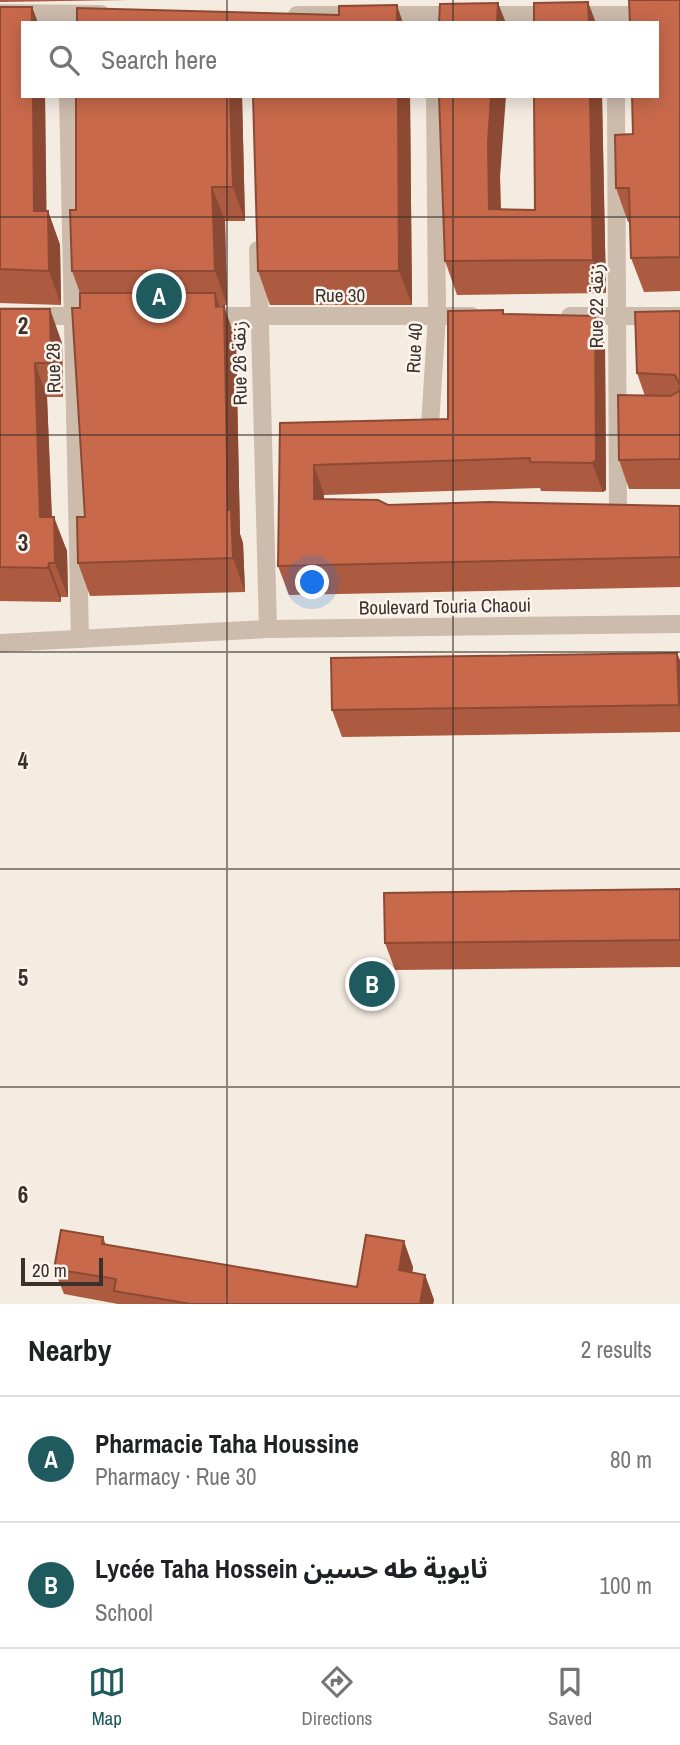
<!DOCTYPE html>
<meta charset="utf-8">
<style>
:root{--surface:#fff;--page:#f2f2f2;--text:#202124;--muted:#757577;--line:#e0e0e0;--accent:#1f5a5e}
body{margin:0;font-family:"Archivo Narrow","Noto Sans Arabic",sans-serif;background:var(--page);color:var(--text)}
.scale{position:absolute;left:21px;bottom:18px;width:82px;box-sizing:border-box;padding-left:7px;border:4px solid #3b302b;border-top:0;font-size:19px;line-height:24px;white-space:nowrap;color:#3b302b;-webkit-text-stroke:5px #fbf5ee;paint-order:stroke}
.you{position:absolute;left:313px;top:583px;width:24px;height:24px;margin:-18px;border:5px solid #fff;border-radius:50%;background:#1a73e8;box-shadow:0 0 0 10px #1a73e833}
.badge{display:grid;place-items:center;width:46px;height:46px;border-radius:50%;background:var(--accent);color:#fff;font-size:23px;font-weight:700}
.pin{position:absolute;translate:-50% -50%;border:4px solid #fff;box-shadow:0 2px 7px #0006}
.list{margin:0;padding:0;list-style:none}
h2{display:flex;justify-content:space-between;align-items:center;height:91px;margin:0;padding:0 28px;font-size:30px}
h2 small{font-size:23px;font-weight:400;color:var(--muted)}
.list li{display:grid;grid-template-columns:46px 1fr auto;gap:21px;align-items:center;box-sizing:border-box;height:126px;padding:0 28px;border-top:2px solid var(--line)}
.list b{display:block;font-size:26px;white-space:nowrap}
.list p{margin:0;font-size:23px;white-space:nowrap;color:var(--muted)}
.list em{font-size:23px;font-style:normal;color:var(--muted)}
.icon{flex:none;width:38px;height:38px;fill:none;stroke:currentColor;stroke-width:2;stroke-linecap:round;stroke-linejoin:round}
.map{position:relative;flex:none;width:680px;height:1304px;overflow:hidden}
.search{position:absolute;background:var(--surface);box-shadow:0 4px 18px #0003;left:21px;right:21px;top:21px;height:77px;display:flex;align-items:center;gap:18px;box-sizing:border-box;padding:0 24px;border-radius:0px;color:var(--muted);font-size:26px}
.sheet{height:343px;background:var(--surface)}
nav{display:flex;justify-content:space-around;align-items:center;box-sizing:border-box;height:98px;border-top:2px solid var(--line);background:var(--surface);font-size:19px;color:var(--muted)}
nav a{display:grid;justify-items:center;gap:4px}
nav .on{color:var(--accent)}
.map>svg:first-child{display:block}
.lines{fill:none;stroke-linecap:round;stroke-linejoin:round}
.minor{stroke:#cdbbac;stroke-width:18}
.wall{fill:#ac5a40}
.shaded-wall{fill:#8c4a34}
.building{fill:#c8694b;stroke:#8c4a34;stroke-width:2}
.grid{fill:none;stroke:#3b302b;stroke-width:2;stroke-opacity:0.55}
.labels{text-anchor:middle;stroke-width:5;stroke-linejoin:round;paint-order:stroke}
.street-label{font-size:19px;fill:#3b302b;stroke:#fbf5ee}
.grid-label{font-size:23px;text-anchor:middle;font-weight:bold;fill:#3b302b;stroke:#fbf5ee;stroke-width:5;stroke-linejoin:round;paint-order:stroke}
</style>
<div class="map">
<svg width="680" height="1304" viewBox="0 0 680 1304">
<rect width="100%" height="100%" fill="#f4ebe1"/>
<g class="lines">
<!-- minor -->
<g class="minor">
<polyline points="0,13 101,14"/>
<polyline points="297,15 680,15"/>
<polyline points="68,96 80,639"/>
<polyline points="616,96 618,515"/>
<polyline points="258,250 268,629"/>
<polyline points="0,316 94,316"/>
<polyline points="206,316 472,316"/>
<polyline points="570,316 680,316"/>
<polyline points="420,438 430,425 437,316 435,96"/>
<polyline points="0,643 268,629 680,624"/>
</g>
</g>
<!-- wall -->
<g class="wall">
<polygon points="0,0 129,0 0,2"/>
<polygon points="680,0 680,291 644,292 631,258 630,222 628,222 616,188 633,134"/>
<polygon points="0,7 32,7 38,23 23,23 23,96 45,96 46,211 48,211 60,245 61,305 0,303"/>
<polygon points="242,96 245,221 225,221 227,305 219,305 236,340 240,534 243,543 245,592 90,596 78,563 85,517 80,293 72,271 76,210"/>
<polygon points="410,96 412,305 270,305 258,271"/>
<polygon points="534,96 602,96 606,293 457,295 445,261 500,177 501,210 535,210"/>
<polygon points="0,309 62,343 63,397 47,397 52,517 67,551 68,597 61,597 61,602 0,601"/>
<polygon points="503,310 504,314 595,316 605,345 606,490 603,492 541,491 540,488 324,495 324,499 388,505 680,506 680,587 289,595 278,566 280,423 448,419"/>
<polygon points="680,311 680,489 629,489 619,460 645,396 637,373"/>
<polygon points="680,660 680,732 342,737 332,710"/>
<polygon points="680,889 680,967 395,970 385,943"/>
<polygon points="103,1237 106,1245 357,1287 413,1267 412,1273 425,1275 434,1300 433,1304 118,1304 64,1294 54,1269"/>
</g>
<!-- shaded-wall -->
<g class="shaded-wall">
<polygon points="588,2 596,23 589,23"/>
<polygon points="498,3 506,23 497,23"/>
<polygon points="397,5 403,23 397,23"/>
<polygon points="32,7 38,23 32,23"/>
<polygon points="33,96 45,96 47,245 34,211"/>
<polygon points="230,96 242,96 245,221 233,187"/>
<polygon points="398,96 410,96 412,305 399,271"/>
<polygon points="491,96 506,96 500,177 501,243 489,209 488,143"/>
<polygon points="590,96 602,96 606,293 593,260"/>
<polygon points="212,187 225,221 227,305 215,271"/>
<polygon points="48,211 60,245 61,305 49,271"/>
<polygon points="215,293 224,318 224,306 236,340 240,534 243,543 245,592 233,558 228,510"/>
<polygon points="50,309 62,343 63,397 51,363"/>
<polygon points="595,316 605,345 606,490 603,492 592,463"/>
<polygon points="35,363 47,397 53,551 40,517"/>
<polygon points="314,465 324,495 325,528 314,499"/>
<polygon points="54,517 67,551 68,597 55,563"/>
<polygon points="49,563 61,597 61,602 48,568"/>
<polygon points="677,653 680,660 680,709 679,705"/>
<polygon points="404,1241 413,1267 409,1296 399,1270"/>
<polygon points="425,1275 434,1300 433,1304 420,1304"/>
</g>
<!-- building -->
<g class="building">
<polygon points="629,0 680,0 680,257 631,258 629,188 616,188 615,135 633,134 632,96 657,96 657,23 630,23"/>
<polygon points="588,2 589,23 534,23 534,3"/>
<polygon points="498,3 497,23 439,23 440,4"/>
<polygon points="397,5 397,23 77,23 77,8 339,15 339,6"/>
<polygon points="0,7 32,7 32,23 23,23 23,96 33,96 34,211 48,211 49,271 0,269"/>
<polygon points="76,96 230,96 233,187 212,187 215,271 72,271 70,210 76,210"/>
<polygon points="253,96 398,96 399,271 258,271"/>
<polygon points="439,96 491,96 488,143 489,209 535,210 534,96 590,96 593,260 445,261"/>
<polygon points="80,293 215,293 216,307 224,306 228,510 231,509 233,558 78,563 77,517 85,517 72,308 80,308"/>
<polygon points="0,309 50,309 51,363 35,363 40,517 54,517 55,563 49,563 48,568 0,567"/>
<polygon points="503,310 503,314 595,316 596,460 592,463 530,462 530,458 314,465 314,499 378,500 388,505 489,502 680,506 680,557 278,566 280,423 448,419 448,311"/>
<polygon points="680,311 680,385 675,375 637,373 635,312"/>
<polygon points="680,387 680,459 619,460 618,395 670,396 679,391"/>
<polygon points="677,653 679,705 332,710 331,658"/>
<polygon points="680,889 680,940 385,943 384,893"/>
<polygon points="61,1230 103,1237 102,1244 357,1287 366,1235 404,1241 399,1270 425,1275 420,1304 191,1304 114,1291 116,1279 54,1269"/>
</g>
<!-- grid -->
<path class="grid" d="M227,0V23M453,0V23M227,96V1304M453,96V1304M0,217H680M0,435H680M0,652H680M0,869H680M0,1087H680"/>
<g class="labels">
<!-- street labels -->
<g class="street-label">
<text x="340" y="302">Rue 30</text>
<text transform="translate(596 306) rotate(-90)" y="7">Rue 22 زنقة</text>
<text transform="translate(414 348) rotate(-87)" y="7">Rue 40</text>
<text transform="translate(239 363) rotate(-91)" y="7">Rue 26 زنقة</text>
<text transform="translate(53 368) rotate(-91)" y="7">Rue 28</text>
<text transform="translate(445 606) rotate(-1)" y="7">Boulevard Touria Chaoui</text>
</g>
</g>
<g class="grid-label">
<text x="23" y="334">2</text>
<text x="23" y="551">3</text>
<text x="23" y="769">4</text>
<text x="23" y="986">5</text>
<text x="23" y="1203">6</text>
</g>
</svg>
<div class="scale">20 m</div>
<div class="you"></div>
<div class="pin badge" style="left:159px;top:296px">A</div>
<div class="pin badge" style="left:372px;top:984px">B</div>
<div class="search"><svg class="icon" aria-label="search" viewBox="0 0 24 24"><circle cx="10" cy="10" r="6"/><path d="M15 15l6 6"/></svg>Search here</div>
</div>
<section class="sheet">
<h2>Nearby<small>2 results</small></h2>
<ul class="list">
<li><span class="badge">A</span><div><b>Pharmacie Taha Houssine</b><p>Pharmacy · Rue 30</p></div><em>80 m</em></li>
<li><span class="badge">B</span><div><b>Lycée Taha Hossein ثايوية طه حسين</b><p>School</p></div><em>100 m</em></li>
</ul>
</section>
<nav>
<a class="on"><svg class="icon" aria-label="map" viewBox="0 0 24 24"><path d="M3 6l6-2 6 2 6-2v14l-6 2-6-2-6 2zM9 4v14M15 6v14"/></svg>Map</a>
<a><svg class="icon" aria-label="directions" viewBox="0 0 24 24"><path d="M12 3l9 9-9 9-9-9zM9 14v-3h6M13 9l2 2-2 2"/></svg>Directions</a>
<a><svg class="icon" aria-label="saved" viewBox="0 0 24 24"><path d="M7 4h10v16l-5-4-5 4z"/></svg>Saved</a>
</nav>
